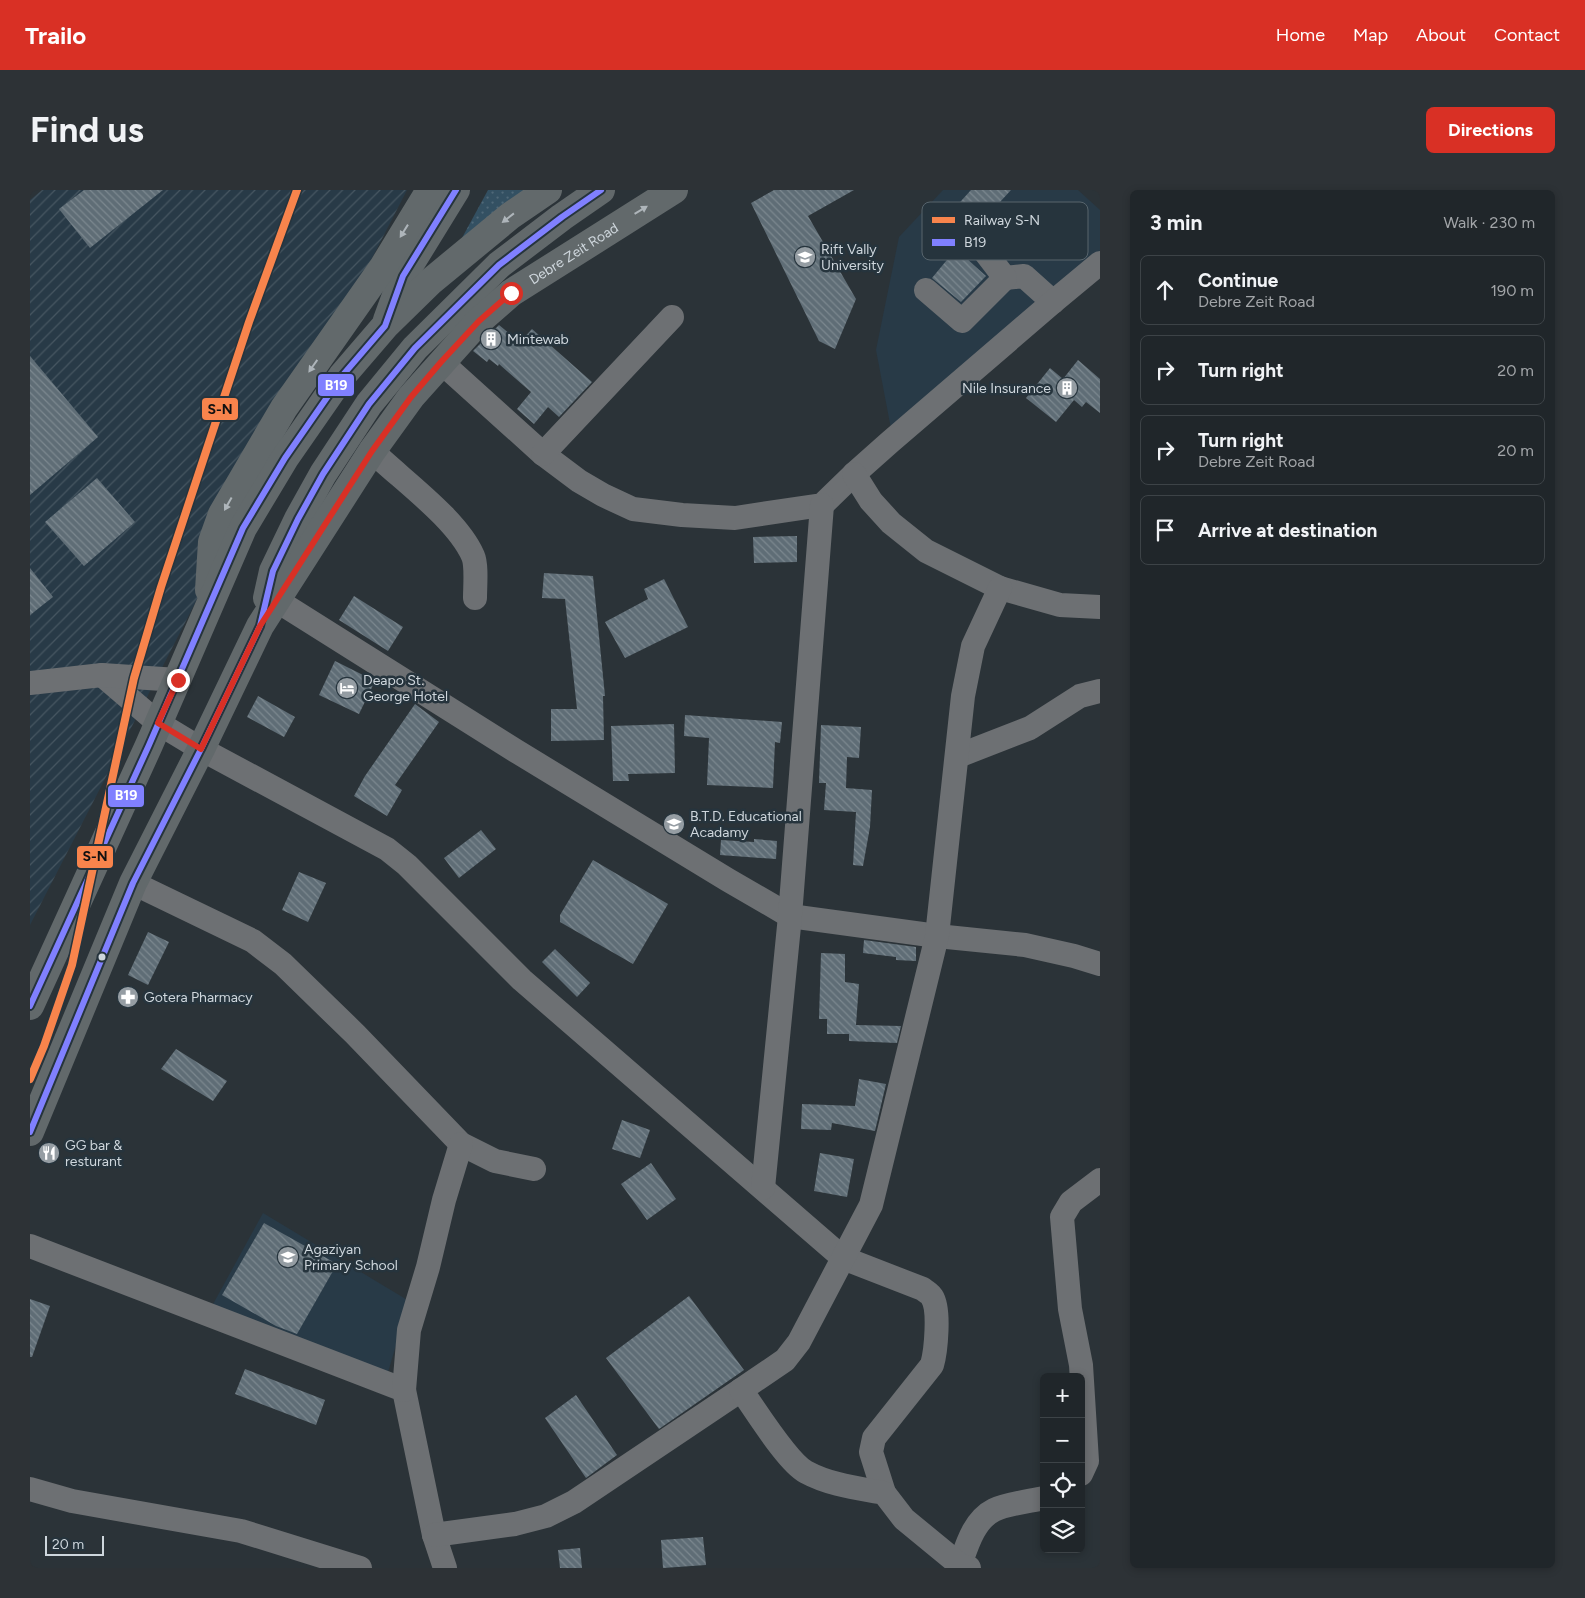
<!DOCTYPE html>
<meta charset="utf-8">
<style>
:root{--surface:#20262a;--page:#2d3236;--text:#f1f3f6;--muted:#a2a5a8;--line:#3d4347;--accent:#d93025}
body{margin:0;font-family:Figtree,sans-serif;background:var(--page);color:var(--text)}
.controls{position:absolute;right:15px;bottom:15px;display:grid;overflow:hidden;border-radius:8px;box-shadow:0 2px 8px #0003}
.controls button{width:45px;height:45px;display:grid;place-items:center;padding:0;border:0;border-bottom:1px solid var(--line);background:var(--surface);color:var(--text);font:25px sans-serif}
.scale{position:absolute;left:15px;bottom:12px;width:59px;box-sizing:border-box;padding-left:5px;border:2px solid #ced6dc;border-top:0;font-size:14px;line-height:18px;white-space:nowrap;color:#ced6dc;-webkit-text-stroke:4px #26343d;paint-order:stroke}
.stop{position:absolute;width:15px;height:15px;margin:-11px;border:4px solid #d93025;border-radius:50%;background:#fff}
.stop.end{background:#d93025;border-color:#fff;box-shadow:0 1px 5px #0008}
.list{margin:0;padding:0;list-style:none}
h2{display:flex;justify-content:space-between;align-items:center;height:65px;margin:0;padding:0 20px;font-size:21px}
h2 small{font-size:16px;font-weight:400;color:var(--muted)}
.list li{display:grid;grid-template-columns:32px 1fr auto;gap:15px;align-items:center;box-sizing:border-box;height:70px;margin:0 10px 10px;padding:0 10px;border:1px solid var(--line);border-radius:8px}
.list b{display:block;font-size:19px;white-space:nowrap}
.list p{margin:0;font-size:16px;white-space:nowrap;color:var(--muted)}
.list em{font-size:16px;font-style:normal;color:var(--muted)}
.icon{flex:none;width:28px;height:28px;fill:none;stroke:currentColor;stroke-width:2;stroke-linecap:round;stroke-linejoin:round}
.map{position:relative;flex:none;width:1070px;height:1378px;overflow:hidden;border-radius:8px}
header{display:flex;align-items:center;gap:30px;box-sizing:border-box;height:70px;padding:0 25px;background:var(--accent);color:#fff}
header strong{font-size:24px}
nav{display:flex;gap:28px;margin-inline-start:auto;font-size:18px}
.intro{display:flex;align-items:center;justify-content:space-between;box-sizing:border-box;height:120px;padding:0 30px}
h1{margin:0;font-size:35px}
.button{padding:12px 22px;border-radius:8px;background:var(--accent);color:#fff;font-size:18px;font-weight:700}
main{display:flex;gap:30px;padding:0 30px}
aside{flex:1;background:var(--surface);border-radius:8px;box-shadow:0 2px 8px #0003}
.map>svg:first-child{display:block}
.built{fill:#283a47}
.industrial{fill:url(#industrial-furrows)}
.grass{fill:url(#grass-dots)}
.building{fill:url(#building-back-hatch)}
.lines{fill:none;stroke-linecap:round;stroke-linejoin:round}
.minor{stroke:#6d7073;stroke-width:24}
.major{stroke:#62696b;stroke-width:28}
.bus-1-casing{stroke:#26343d;stroke-width:10}
.bus-1{stroke:#8080ff;stroke-width:6}
.rail-1-casing{stroke:#26343d;stroke-width:11}
.rail-1{stroke:#f8844c;stroke-width:8}
.oneway{fill:#aeb5ba}
.route{stroke:#d93025;stroke-width:6}
.bus-dot{fill:#ced6dc;stroke:#26343d;stroke-width:2}
.labels{text-anchor:middle;stroke-width:5;stroke-linejoin:round;paint-order:stroke}
.poi-label{font-size:14px;fill:#ced6dc;stroke:#26343d;text-anchor:start}
.street-label{font-size:14px;fill:#ced6dc;stroke:#26343d}
.key{fill:#26343d;stroke:#58656d;stroke-width:1}
.key-label{font-size:14px;fill:#ced6dc}
.line-badge{stroke:#26343d;stroke-width:2}
.badge-label{font-size:14px;text-anchor:middle;font-weight:bold;fill:#fff}
.pale-badge-label{font-size:14px;text-anchor:middle;font-weight:bold;fill:#111}
</style>
<header>
<strong>Trailo</strong>
<nav><a>Home</a><a>Map</a><a>About</a><a>Contact</a></nav>
</header>
<div class="intro"><h1>Find us</h1><a class="button">Directions</a></div>
<main>
<div class="map">
<svg width="1070" height="1378" viewBox="0 0 1070 1378">
<defs>
<pattern id="industrial-furrows" width="10" height="10" patternUnits="userSpaceOnUse" patternTransform="scale(1.25)"><rect width="10" height="10" fill="#283a47"/><path d="M-1 1l2-2M0 10L10 0M9 11l2-2" fill="none" stroke="#465661"/></pattern>
<pattern id="grass-dots" width="8" height="8" patternUnits="userSpaceOnUse" patternTransform="scale(1.25)"><rect width="8" height="8" fill="#335062"/><path d="M2 2h.1M6 6h.1" fill="none" stroke="#4f6878" stroke-width="1.8" stroke-linecap="round"/></pattern>
<pattern id="building-back-hatch" width="6" height="6" patternUnits="userSpaceOnUse" patternTransform="scale(1.25)"><rect width="6" height="6" fill="#5f6d76"/><path d="M-1 5l2 2M0 0l6 6M5-1l2 2" fill="none" stroke="#7c888f"/></pattern>
</defs>
<rect width="100%" height="100%" fill="#2b3338"/>
<!-- built -->
<g class="built">
<polygon points="913,0 1048,0 1070,20 1070,70 862,244 846,160 869,47"/>
<polygon points="233,1023 379,1111 356,1189 182,1116"/>
</g>
<!-- industrial -->
<polygon class="industrial" points="12,0 377,0 0,735 0,10"/>
<!-- grass -->
<polygon class="grass" points="458,0 510,0 426,59"/>
<!-- building -->
<g class="building">
<polygon points="54,0 133,0 60,58 29,19"/>
<polygon points="744,0 824,0 778,26 826,109 805,159 789,151 721,13"/>
<polygon points="941,0 981,0 925,61 904,41"/>
<polygon points="926,59 956,86 931,112 902,88"/>
<polygon points="469,135 490,152 502,139 562,192 529,227 518,217 504,234 487,219 501,202 469,174 468,176 459,169 457,172 443,161"/>
<polygon points="0,166 68,247 0,305"/>
<polygon points="1048,170 1070,189 1070,223 1056,212 1052,217 1044,210 1026,232 996,208 1020,178 1033,189"/>
<polygon points="67,288 105,332 54,376 15,332"/>
<polygon points="767,346 767,372 724,373 723,347"/>
<polygon points="0,378 23,407 0,425"/>
<polygon points="514,383 563,386 575,506 573,506 574,550 521,551 521,519 547,519 535,409 512,408"/>
<polygon points="634,389 658,437 595,468 575,432 618,409 614,399"/>
<polygon points="324,406 373,437 358,461 309,430"/>
<polygon points="305,471 345,491 329,524 289,505"/>
<polygon points="228,506 265,527 254,547 217,527"/>
<polygon points="385,514 409,532 365,595 372,600 357,626 324,606 335,586"/>
<polygon points="655,525 752,532 750,553 745,552 743,598 677,595 679,548 654,546"/>
<polygon points="644,534 645,583 598,584 599,591 583,591 581,536"/>
<polygon points="791,535 831,537 829,568 817,567 816,598 842,600 840,637 833,676 823,675 826,622 794,620 796,593 789,593"/>
<polygon points="451,640 466,659 429,688 414,668"/>
<polygon points="724,649 747,651 746,669 690,665 691,650 724,652"/>
<polygon points="563,670 638,714 603,774 530,732 530,725"/>
<polygon points="269,682 296,693 278,732 252,720"/>
<polygon points="118,742 139,752 118,795 98,785"/>
<polygon points="834,750 886,757 886,771 866,770 866,767 833,763"/>
<polygon points="525,759 560,793 547,807 512,772"/>
<polygon points="791,763 815,764 815,792 829,794 826,835 871,836 867,853 819,851 819,844 797,844 797,829 789,829"/>
<polygon points="146,859 197,891 183,911 131,879"/>
<polygon points="829,889 856,894 845,941 802,933 801,940 771,939 772,914 825,916"/>
<polygon points="592,930 620,940 610,968 582,959"/>
<polygon points="790,963 824,969 817,1007 784,1001"/>
<polygon points="621,973 646,1009 617,1030 591,994"/>
<polygon points="234,1033 307,1074 267,1144 246,1136 192,1105"/>
<polygon points="659,1106 714,1180 629,1239 576,1168"/>
<polygon points="0,1109 20,1116 2,1167 0,1167"/>
<polygon points="215,1179 295,1210 286,1235 205,1204"/>
<polygon points="546,1205 587,1265 556,1288 515,1228"/>
<polygon points="673,1347 676,1375 633,1378 631,1350"/>
<polygon points="550,1358 552,1378 530,1378 528,1360"/>
</g>
<g class="lines">
<!-- minor -->
<g class="minor">
<polyline points="975,88 994,86 1023,112"/>
<polyline points="896,100 932,131 975,88 955,62 954,57 969,35"/>
<polyline points="411,172 513,264 549,291 573,305 603,319 652,325 705,328 792,315 824,284 860,252 1023,112 1070,73"/>
<path d="M342,261C372,290 427,329 443,366C447,375 445,397 445,408"/>
<polyline points="513,264 642,127"/>
<polyline points="824,284 841,311 861,333 896,361 970,398 1030,415 1070,417"/>
<polyline points="246,410 486,561 698,690 760,726 907,746 995,755 1044,766 1070,774"/>
<path d="M72,485L128,533L171,559L357,659L377,675L492,790L813,1068L893,1099C895,1101 901,1104 902,1107C910,1119 906,1161 902,1175L844,1248L841,1262L854,1303"/>
<polyline points="0,493 72,485 148,490"/>
<polyline points="928,566 1000,538 1050,506 1070,501"/>
<polyline points="103,693 223,751 253,774 325,844 431,954 465,971 504,979"/>
<polyline points="733,998 760,726 792,315"/>
<polyline points="0,1056 374,1200 404,1345 415,1378"/>
<polyline points="374,1200 379,1140 398,1077 414,1010 431,954"/>
<polyline points="1051,1284 1057,1271 1051,1175 1040,1119 1032,1027 1041,1012 1070,990"/>
<polyline points="0,1299 42,1311 211,1341 330,1378"/>
<polyline points="404,1345 485,1334 516,1326 544,1312 711,1200"/>
<path d="M930,1375C937,1355 944,1330 964,1320C976,1314 1001,1311 1014,1308"/>
<path d="M939,1378L930,1375L874,1329L854,1303C827,1298 800,1295 776,1282C757,1272 725,1219 711,1200L755,1170L769,1152L841,1015L907,746L933,506L943,456L970,398"/>
</g>
<!-- major -->
<g class="major">
<polyline points="357,130 373,86 426,0"/>
<polyline points="179,400 182,352 192,324 254,218 353,77 400,0"/>
<polyline points="237,408 243,381 268,329 293,284 339,214 385,158 469,75 532,27 571,0"/>
<polyline points="0,816 119,555 213,338 255,268 312,186 355,136 400,92 480,26 518,0"/>
<path id="s1" d="M0,942L103,693L171,559L230,436L342,261L381,207L449,131L481,103L644,0"/>
</g>
<!-- bus-1 casing -->
<g class="bus-1-casing">
<g id="bus-1">
<polyline points="0,816 119,555 213,338 255,268 312,186 355,136 373,86 426,0"/>
<polyline points="0,942 103,693 171,559 230,436 243,381 268,329 293,284 339,214 385,158 469,75 532,27 571,0"/>
</g>
</g>
<!-- bus-1 -->
<use href="#bus-1" class="bus-1"/>
<!-- rail-1 casing -->
<g class="rail-1-casing">
<polyline id="rail-1" points="0,889 14,856 42,775 104,488 131,397 219,132 267,0"/>
</g>
<!-- rail-1 -->
<use href="#rail-1" class="rail-1"/>
</g>
<!-- one-way arrows -->
<defs><path id="oneway-solid" d="M-6-.8H1V-3.2L6.5 0L1 3.2V.8H-6Z" transform="scale(1.25)"/></defs>
<g class="oneway">
<use href="#oneway-solid" transform="translate(611 20) rotate(-31)"/>
<use href="#oneway-solid" transform="translate(478 28) rotate(142)"/>
<use href="#oneway-solid" transform="translate(374 41) rotate(122)"/>
<use href="#oneway-solid" transform="translate(283 176) rotate(125)"/>
<use href="#oneway-solid" transform="translate(198 314) rotate(119)"/>
</g>
<g class="lines">
<!-- route -->
<polyline class="route" points="148,490 128,533 171,559 230,436 342,261 381,207 411,172 449,131 481,103"/>
</g>
<!-- icons -->
<defs>
<g id="university-disc" transform="scale(1.125)"><circle r="9.5" fill="#959da3" stroke="#26343d"/><path d="M0-5L7-2L0 1L-7-2ZM-4 1L0 2.5L4 1V4Q0 6-4 4Z" fill="#fff"/></g>
<g id="building-disc" transform="scale(1.125)"><circle r="9.5" fill="#959da3" stroke="#26343d"/><path d="M-4-6H4V6H1V3H-1V6H-4ZM-2.5-4.3h1.7v1.8h-1.7ZM.8-4.3h1.7v1.8H.8ZM-2.5-1h1.7V.8h-1.7ZM.8-1h1.7V.8H.8Z" fill="#fff"/></g>
<g id="hotel-disc" transform="scale(1.125)"><circle r="9.5" fill="#959da3" stroke="#26343d"/><path d="M-6-4.5h1.5V1H6V5H4.5V3h-9V5H-6ZM-4 0a1.8 1.8 0 1 1 3.6 0ZM.5 0V-2.5h3Q6-2.5 6 0Z" fill="#fff"/></g>
<g id="school-disc" transform="scale(1.125)"><circle r="9.5" fill="#959da3" stroke="#26343d"/><path d="M0-5L7-2L0 1L-7-2ZM-4 1L0 2.5L4 1V4Q0 6-4 4Z" fill="#fff"/></g>
<g id="pharmacy-disc" transform="scale(1.125)"><circle r="9.5" fill="#959da3" stroke="#26343d"/><path d="M-2-6h4v4h4v4h-4v4h-4v-4h-4v-4h4Z" fill="#fff"/></g>
<g id="restaurant-disc" transform="scale(1.125)"><circle r="9.5" fill="#959da3" stroke="#26343d"/><path d="M-5-6h1v4h1v-4h1v4h1v-4h1v5L-1.5 .5V6h-2V.5L-5-1ZM5-6V6H3V1.5H1.5Q1.5-4 5-6Z" fill="#fff"/></g>
</defs>
<g fill-rule="evenodd">
<use href="#university-disc" x="775" y="67"/>
<use href="#building-disc" x="461" y="149"/>
<use href="#building-disc" x="1037" y="198"/>
<use href="#hotel-disc" x="317" y="498"/>
<use href="#school-disc" x="644" y="634"/>
<use href="#pharmacy-disc" x="98" y="807"/>
<use href="#restaurant-disc" x="19" y="963"/>
<use href="#school-disc" x="258" y="1067"/>
</g>
<!-- markers -->
<circle class="bus-dot" cx="72" cy="767" r="4.5"/>
<g class="labels">
<!-- poi labels -->
<g class="poi-label">
<text x="791" y="64">Rift Vally<tspan x="791" dy="16">University</tspan></text>
<text x="477" y="154">Mintewab</text>
<text x="1021" y="203" text-anchor="end">Nile Insurance</text>
<text x="333" y="495">Deapo St.<tspan x="333" dy="16">George Hotel</tspan></text>
<text x="660" y="631">B.T.D. Educational<tspan x="660" dy="16">Acadamy</tspan></text>
<text x="114" y="812">Gotera Pharmacy</text>
<text x="35" y="960">GG bar &amp;<tspan x="35" dy="16">resturant</tspan></text>
<text x="274" y="1064">Agaziyan<tspan x="274" dy="16">Primary School</tspan></text>
</g>
<!-- street labels -->
<g class="street-label">
<text dy="5" stroke="none"><textPath href="#s1" startOffset="1049">Debre Zeit Road</textPath></text>
</g>
</g>
<!-- legend -->
<rect x="892" y="12" width="166" height="58" rx="8" class="key"/>
<rect x="902" y="27" width="23" height="6" fill="#f8844c"/>
<rect x="902" y="49" width="23" height="7" fill="#8080ff"/>
<g class="key-label">
<text x="934" y="35">Railway S-N</text>
<text x="934" y="57">B19</text>
</g>
<g class="line-badge">
<rect x="287" y="183" width="38" height="24" rx="5" fill="#8080ff"/>
<rect x="171" y="207" width="38" height="24" rx="5" fill="#f8844c"/>
<rect x="77" y="594" width="38" height="24" rx="5" fill="#8080ff"/>
<rect x="46" y="655" width="38" height="24" rx="5" fill="#f8844c"/>
</g>
<g class="badge-label">
<text x="306" y="200">B19</text>
<text x="96" y="610">B19</text>
</g>
<g class="pale-badge-label">
<text x="190" y="224">S-N</text>
<text x="65" y="671">S-N</text>
</g>
</svg>
<div class="controls">
<button>+</button>
<button>−</button>
<button><svg class="icon" aria-label="locate" viewBox="0 0 24 24"><circle cx="12" cy="12" r="6"/><path d="M12 2v4M12 18v4M2 12h4M18 12h4"/></svg></button>
<button><svg class="icon" aria-label="layers" viewBox="0 0 24 24"><path d="M12 4l9 5-9 5-9-5zM3 14l9 5 9-5"/></svg></button>
</div>
<div class="scale">20 m</div>
<div class="stop" style="left:481px;top:103px"></div>
<div class="stop end" style="left:148px;top:490px"></div>
</div>
<aside>
<h2>3 min<small>Walk · 230 m</small></h2>
<ul class="list">
<li><svg class="icon" aria-label="ahead" viewBox="0 0 24 24"><path d="M12 20V5M6 11l6-6 6 6"/></svg><div><b>Continue</b><p>Debre Zeit Road</p></div><em>190 m</em></li>
<li><svg class="icon" aria-label="right" viewBox="0 0 24 24"><path d="M7 20v-9h11M14 6l5 5-5 5"/></svg><div><b>Turn right</b></div><em>20 m</em></li>
<li><svg class="icon" aria-label="right" viewBox="0 0 24 24"><path d="M7 20v-9h11M14 6l5 5-5 5"/></svg><div><b>Turn right</b><p>Debre Zeit Road</p></div><em>20 m</em></li>
<li><svg class="icon" aria-label="arrive" viewBox="0 0 24 24"><path d="M6 21V4h12l-3 4 3 4H6"/></svg><div><b>Arrive at destination</b></div></li>
</ul>
</aside>
</main>
